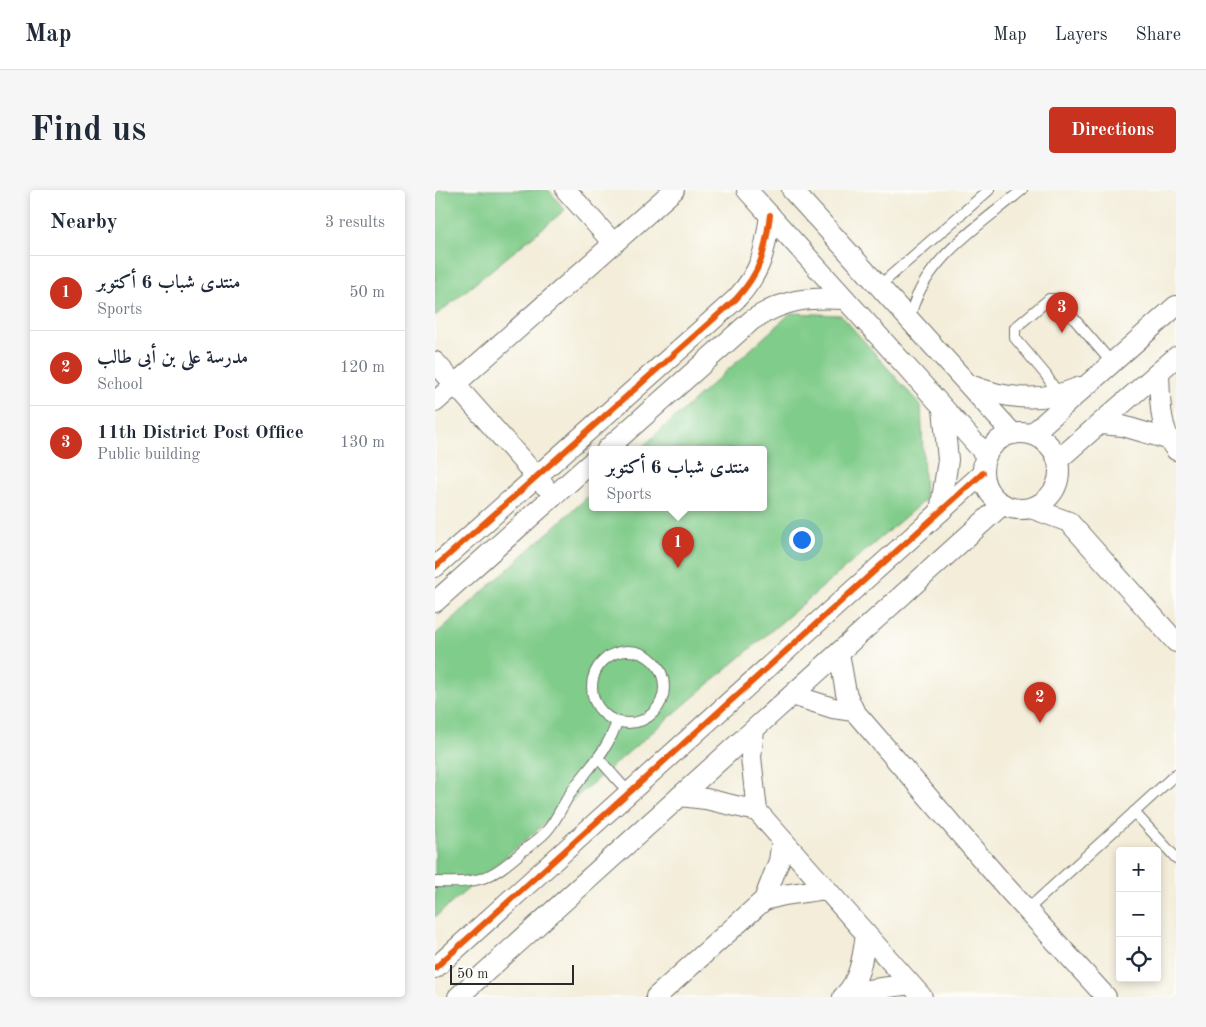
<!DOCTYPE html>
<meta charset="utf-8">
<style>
:root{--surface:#fff;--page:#f6f6f7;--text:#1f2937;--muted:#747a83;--line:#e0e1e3;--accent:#c8321e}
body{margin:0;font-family:"Old Standard TT",Amiri,serif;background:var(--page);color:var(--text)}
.controls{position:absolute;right:15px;bottom:15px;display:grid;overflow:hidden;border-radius:5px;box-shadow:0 2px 8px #0003}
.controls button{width:45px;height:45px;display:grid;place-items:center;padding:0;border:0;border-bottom:1px solid var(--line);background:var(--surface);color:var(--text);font:25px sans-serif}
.scale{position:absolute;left:15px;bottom:12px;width:124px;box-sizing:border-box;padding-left:5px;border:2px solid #2b2b2b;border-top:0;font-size:14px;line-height:18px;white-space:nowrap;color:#2b2b2b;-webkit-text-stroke:4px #fdfcf7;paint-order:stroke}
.you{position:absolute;left:366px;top:349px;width:18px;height:18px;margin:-12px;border:4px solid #fff;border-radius:50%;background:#1a73e8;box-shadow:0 0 0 8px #1a73e833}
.badge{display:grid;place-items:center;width:32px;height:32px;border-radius:50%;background:var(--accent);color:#fff;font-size:16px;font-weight:700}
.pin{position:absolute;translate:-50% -41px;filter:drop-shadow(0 1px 2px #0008)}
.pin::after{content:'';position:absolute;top:26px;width:18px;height:15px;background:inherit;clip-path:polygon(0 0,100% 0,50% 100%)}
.popup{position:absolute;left:154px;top:256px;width:178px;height:65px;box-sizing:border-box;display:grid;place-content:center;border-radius:5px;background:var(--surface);filter:drop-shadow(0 1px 4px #0005);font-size:16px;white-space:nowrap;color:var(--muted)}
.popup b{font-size:19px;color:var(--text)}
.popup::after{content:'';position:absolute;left:50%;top:100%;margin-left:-10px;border:10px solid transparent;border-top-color:var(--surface)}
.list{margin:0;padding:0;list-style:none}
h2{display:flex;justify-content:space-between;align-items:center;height:65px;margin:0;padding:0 20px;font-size:21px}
h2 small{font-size:16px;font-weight:400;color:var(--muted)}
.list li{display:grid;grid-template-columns:32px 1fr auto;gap:15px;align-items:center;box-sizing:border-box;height:75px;padding:0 20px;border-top:1px solid var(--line)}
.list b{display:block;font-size:19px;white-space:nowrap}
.list p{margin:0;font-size:16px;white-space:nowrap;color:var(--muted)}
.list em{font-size:16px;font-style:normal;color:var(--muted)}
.icon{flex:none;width:28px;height:28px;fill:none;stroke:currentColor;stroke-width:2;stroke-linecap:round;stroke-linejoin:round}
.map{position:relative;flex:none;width:741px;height:807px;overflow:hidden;border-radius:5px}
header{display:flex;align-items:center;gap:30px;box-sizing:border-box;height:70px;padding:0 25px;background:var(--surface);border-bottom:1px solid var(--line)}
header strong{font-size:24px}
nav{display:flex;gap:28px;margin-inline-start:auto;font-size:18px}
.intro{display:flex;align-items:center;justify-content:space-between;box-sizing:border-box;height:120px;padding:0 30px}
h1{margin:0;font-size:35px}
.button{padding:12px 22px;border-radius:5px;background:var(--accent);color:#fff;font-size:18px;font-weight:700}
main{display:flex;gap:30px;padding:0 30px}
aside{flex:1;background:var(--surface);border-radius:5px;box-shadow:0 2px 8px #0003}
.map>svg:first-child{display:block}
.park{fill:#80cc8a;stroke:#567c5a}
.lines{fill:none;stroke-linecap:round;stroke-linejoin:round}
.service-casing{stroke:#716f68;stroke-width:12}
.minor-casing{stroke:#716f68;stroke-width:22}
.service{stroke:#fff;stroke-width:10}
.minor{stroke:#fff;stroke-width:20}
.cycleway-casing{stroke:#fdfcf7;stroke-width:9}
.cycleway{stroke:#e8590c;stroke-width:6}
</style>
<header>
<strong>Map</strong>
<nav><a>Map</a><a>Layers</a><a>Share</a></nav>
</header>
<div class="intro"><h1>Find us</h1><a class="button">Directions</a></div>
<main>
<aside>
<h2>Nearby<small>3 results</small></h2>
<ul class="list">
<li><span class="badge">1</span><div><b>منتدى شباب 6 أكتوبر</b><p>Sports</p></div><em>50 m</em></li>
<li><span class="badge">2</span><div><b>مدرسة على بن أبى طالب</b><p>School</p></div><em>120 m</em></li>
<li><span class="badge">3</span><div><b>11th District Post Office</b><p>Public building</p></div><em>130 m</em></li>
</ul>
</aside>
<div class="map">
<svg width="741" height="807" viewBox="0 0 741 807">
<rect width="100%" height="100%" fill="#fdfcf7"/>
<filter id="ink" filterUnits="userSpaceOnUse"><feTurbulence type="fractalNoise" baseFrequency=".02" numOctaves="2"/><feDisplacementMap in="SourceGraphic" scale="10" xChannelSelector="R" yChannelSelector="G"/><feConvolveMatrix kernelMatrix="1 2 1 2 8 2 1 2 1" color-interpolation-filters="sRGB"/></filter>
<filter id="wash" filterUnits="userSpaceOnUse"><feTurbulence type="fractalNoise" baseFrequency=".0096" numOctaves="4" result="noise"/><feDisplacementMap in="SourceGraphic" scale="20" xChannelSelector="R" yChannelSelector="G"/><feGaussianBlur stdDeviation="1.12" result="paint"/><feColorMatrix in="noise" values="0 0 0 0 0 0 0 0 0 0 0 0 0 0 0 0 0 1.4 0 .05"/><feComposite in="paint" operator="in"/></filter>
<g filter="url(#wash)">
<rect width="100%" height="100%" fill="#f3edd9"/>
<!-- park -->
<g class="park">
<polygon points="0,0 114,0 130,20 0,126"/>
<polygon points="356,123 406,125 486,216 490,310 0,727 0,445 158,302 158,317 328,317 328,259 205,259"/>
</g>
</g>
<g filter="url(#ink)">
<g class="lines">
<!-- service casing -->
<g class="service-casing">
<g id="service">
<polyline points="444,96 554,0"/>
<path d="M474,131C486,71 543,37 587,0"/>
<polyline points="623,204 611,185 580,148 580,138 614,109 622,109 677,173"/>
<circle cx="193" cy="497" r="36"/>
<polyline points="164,569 194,603"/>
<polyline points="699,622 741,668"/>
<path d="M0,692C47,693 54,690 89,660C98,653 109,646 115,637C124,625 130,610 139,598C157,574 172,561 182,532"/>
<polyline points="592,720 741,584"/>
</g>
</g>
<!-- minor casing -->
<g class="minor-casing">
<g id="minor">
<polyline points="131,0 179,54"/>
<polyline points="312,0 551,265"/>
<polyline points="357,0 578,244"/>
<polyline points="0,172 109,295"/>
<path d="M724,182C725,208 724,239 741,260"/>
<path d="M535,195C572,210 608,213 645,197"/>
<polyline points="0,212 239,0"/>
<polyline points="665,234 688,236 732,249"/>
<circle cx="586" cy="281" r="38"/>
<polyline points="597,244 741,116"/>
<path d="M172,259L317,130C350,109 372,107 410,109"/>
<polyline points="623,270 741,167"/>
<polyline points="596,318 634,332 741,452"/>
<polyline points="505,322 513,270 508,218"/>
<path d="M0,377L301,109C327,81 330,61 335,25"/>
<polyline points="0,412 158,271"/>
<polyline points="404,463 411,503 419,521 571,697 671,807"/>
<polyline points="357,505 398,518 419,521"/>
<polyline points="319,540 316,567 322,621 487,807"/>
<polyline points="245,606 271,609 322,621"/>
<polyline points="329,710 349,705 390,699"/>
<polyline points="0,778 548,283"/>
<polyline points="412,803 475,794"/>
<polyline points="23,807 568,314"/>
<polyline points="221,807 329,710 344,671 347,650"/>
<path d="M408,807C425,792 428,766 431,744"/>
</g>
</g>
<!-- service -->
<use href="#service" class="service"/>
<!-- minor -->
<use href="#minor" class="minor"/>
<!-- cycleway casing -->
<g class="cycleway-casing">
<g id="cycleway">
<path d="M0,377L301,109C327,81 330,61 335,25"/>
<polyline points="0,778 548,283"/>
</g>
</g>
<!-- cycleway -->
<use href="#cycleway" class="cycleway"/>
</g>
</g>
</svg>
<div class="controls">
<button>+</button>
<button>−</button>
<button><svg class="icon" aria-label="locate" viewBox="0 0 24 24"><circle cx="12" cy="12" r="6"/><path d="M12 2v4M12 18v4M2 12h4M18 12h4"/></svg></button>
</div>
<div class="scale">50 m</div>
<div class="you"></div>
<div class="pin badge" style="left:243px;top:378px">1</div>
<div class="popup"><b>منتدى شباب 6 أكتوبر</b>Sports</div>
<div class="pin badge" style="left:605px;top:533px">2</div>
<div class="pin badge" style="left:627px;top:143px">3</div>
</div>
</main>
